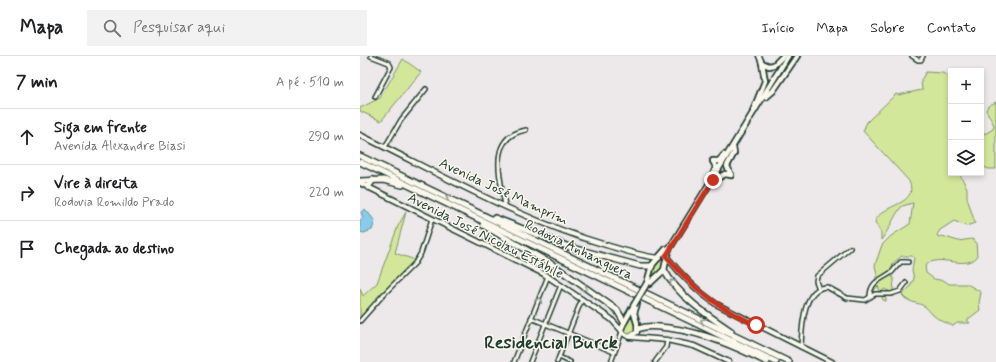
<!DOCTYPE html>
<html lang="pt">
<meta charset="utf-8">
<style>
:root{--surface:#fff;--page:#f2f2f2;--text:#202124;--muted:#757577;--line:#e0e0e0}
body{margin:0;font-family:Mynerve,sans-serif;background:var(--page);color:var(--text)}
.controls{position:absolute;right:12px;top:12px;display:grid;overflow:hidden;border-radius:0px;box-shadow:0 2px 6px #0003}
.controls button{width:36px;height:36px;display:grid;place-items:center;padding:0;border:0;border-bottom:1px solid var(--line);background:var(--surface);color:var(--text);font:20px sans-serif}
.stop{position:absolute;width:12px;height:12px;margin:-9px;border:3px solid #c8321e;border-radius:50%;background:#fff}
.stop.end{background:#c8321e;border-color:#fff;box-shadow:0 1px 4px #0008}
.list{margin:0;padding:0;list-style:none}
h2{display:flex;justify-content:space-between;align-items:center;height:52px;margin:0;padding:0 16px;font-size:17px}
h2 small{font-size:13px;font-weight:400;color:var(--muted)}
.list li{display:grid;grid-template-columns:26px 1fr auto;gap:12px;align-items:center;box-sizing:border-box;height:56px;padding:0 16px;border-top:1px solid var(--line)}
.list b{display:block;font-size:15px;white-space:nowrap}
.list p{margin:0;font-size:13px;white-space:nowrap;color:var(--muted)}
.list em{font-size:13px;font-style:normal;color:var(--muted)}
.icon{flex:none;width:22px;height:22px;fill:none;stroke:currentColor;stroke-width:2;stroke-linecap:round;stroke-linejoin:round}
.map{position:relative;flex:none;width:636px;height:306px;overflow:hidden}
header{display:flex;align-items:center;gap:24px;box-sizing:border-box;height:56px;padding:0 20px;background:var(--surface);border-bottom:1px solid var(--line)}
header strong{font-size:19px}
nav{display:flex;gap:22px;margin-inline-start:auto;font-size:14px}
.search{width:280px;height:36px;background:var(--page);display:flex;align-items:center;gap:10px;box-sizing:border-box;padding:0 14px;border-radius:0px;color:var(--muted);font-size:15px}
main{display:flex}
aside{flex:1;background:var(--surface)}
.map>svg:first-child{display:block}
.green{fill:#d3e79b;stroke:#799268}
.water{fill:#88cbea;stroke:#5e92a1}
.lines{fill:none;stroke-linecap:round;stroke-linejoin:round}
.street-casing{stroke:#1f3d34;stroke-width:6}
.secondary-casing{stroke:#1f3d34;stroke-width:7}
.primary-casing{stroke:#1f3d34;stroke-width:8}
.highway-casing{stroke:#1f3d34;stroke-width:8}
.street{stroke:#fbf7ec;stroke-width:3}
.secondary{stroke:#fbf7ec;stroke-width:4}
.primary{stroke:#fbf7ec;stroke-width:4.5}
.highway{stroke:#fbf7ec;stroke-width:5}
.primary-bridge-casing{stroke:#1f3d34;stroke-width:8;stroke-linecap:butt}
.primary-bridge{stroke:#fbf7ec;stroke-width:4.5}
.oneway{stroke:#8d9a90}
.route{stroke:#c8321e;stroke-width:5}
.labels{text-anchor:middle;stroke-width:3;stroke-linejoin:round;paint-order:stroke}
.street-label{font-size:14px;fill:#1f3d34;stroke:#fbf7ec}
.district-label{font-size:18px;font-weight:bold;fill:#1f3d34;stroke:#fbf7ec}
</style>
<header>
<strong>Mapa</strong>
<div class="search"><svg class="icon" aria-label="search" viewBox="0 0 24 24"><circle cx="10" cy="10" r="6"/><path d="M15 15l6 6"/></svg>Pesquisar aqui</div>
<nav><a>Início</a><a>Mapa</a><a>Sobre</a><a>Contato</a></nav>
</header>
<main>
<aside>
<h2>7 min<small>A pé · 510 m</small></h2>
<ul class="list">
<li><svg class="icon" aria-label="ahead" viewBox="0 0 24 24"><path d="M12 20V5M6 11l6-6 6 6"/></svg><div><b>Siga em frente</b><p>Avenida Alexandre Biasi</p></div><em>290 m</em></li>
<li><svg class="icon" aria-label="right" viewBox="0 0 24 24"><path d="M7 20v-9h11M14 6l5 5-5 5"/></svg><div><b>Vire à direita</b><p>Rodovia Romildo Prado</p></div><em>220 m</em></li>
<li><svg class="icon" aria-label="arrive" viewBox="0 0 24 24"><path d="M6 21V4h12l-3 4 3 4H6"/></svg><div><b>Chegada ao destino</b></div></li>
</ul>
</aside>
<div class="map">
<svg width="636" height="306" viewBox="0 0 636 306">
<rect width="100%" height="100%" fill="#ede8e9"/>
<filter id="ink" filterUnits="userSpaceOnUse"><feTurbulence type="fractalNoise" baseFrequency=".025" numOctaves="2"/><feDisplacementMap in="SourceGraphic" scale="8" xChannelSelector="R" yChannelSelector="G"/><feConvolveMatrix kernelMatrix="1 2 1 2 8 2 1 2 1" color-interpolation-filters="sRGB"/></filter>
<g filter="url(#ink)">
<!-- green -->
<g class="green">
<polygon points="43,3 61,16 21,65 0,55 0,52 20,42"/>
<path d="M566,16L582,17L591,21V117H599L607,132V142L615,167L606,170L594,165L580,174L577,179L578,181L582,180L598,185L612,183L616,186L617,201C604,215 578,196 565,210L566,217L574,223L585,225L589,228H607L621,236L619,247L620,254L607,264L610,267H597L593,270C587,267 578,264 573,259C569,255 567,251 562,249C555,246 547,246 542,239L550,231L554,223L552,214L554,202L552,200H542L533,207L531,218L534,224L533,234L531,236L524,233L522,235L526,242V245L523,244L518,230L512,237L509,232L517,225L515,224L517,219L515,209L522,189L531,180L550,168L553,147L542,150C533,161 530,173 521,184V177L515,166C521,147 560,150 549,125L503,75L507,66L536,38L538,39L562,34L561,24Z"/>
<polygon points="636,46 636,113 629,113 621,110 621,72 625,78 633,73 634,69 626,54 628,50"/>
<polygon points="46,156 35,197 55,204 0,261 0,232 3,240 17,227 38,170"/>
<polygon points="306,198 301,213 289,226 294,210"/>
<polygon points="274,252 276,275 268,279 263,274 263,270"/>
</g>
<!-- water -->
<polygon class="water" points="5,153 15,165 12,174 4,177 0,176 0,164 3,162 1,156"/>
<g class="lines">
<!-- street casing -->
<g class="street-casing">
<g id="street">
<polyline points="11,0 29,7 31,11 15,41"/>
<polyline points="552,0 558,4 561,4 563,0"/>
<polyline points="25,91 41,64 66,33"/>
<path d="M145,149C140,121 127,81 166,74"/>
<polyline points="459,233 456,225 457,220 490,192"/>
<path d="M510,241C510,225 521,224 532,216C535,213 537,209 541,206H548"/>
<polyline points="171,262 254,296"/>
<polyline points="0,265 24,238 55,207 61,197 72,163"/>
<path d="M441,291C442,274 442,231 467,231L487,242L505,244L515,238H531L540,235L546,227"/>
<polyline points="199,301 210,306"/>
<polyline points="154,306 188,220"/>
<polyline points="170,306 201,229"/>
<polyline points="197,306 222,243"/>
<polyline points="251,306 262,276"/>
<polyline points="295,306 306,291 307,284"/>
</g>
</g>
<!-- secondary casing -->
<g class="secondary-casing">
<g id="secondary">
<polyline points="399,0 402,7"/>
<path d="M0,79C80,118 160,164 246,189C263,194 280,200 299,202"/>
<polyline points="0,127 184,218 251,263 261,274"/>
<path d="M306,200C321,219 337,235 356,248L472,306"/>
<polyline points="265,265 261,274 264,278 269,281 277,276 277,267"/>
<polyline points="271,281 307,284 334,290 369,306"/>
</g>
</g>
<!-- primary casing -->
<g class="primary-casing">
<g id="primary">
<polyline points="402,7 409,10 414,9 423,0"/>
<polyline points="406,41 413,35 437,0"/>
<polyline points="393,55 405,25 402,7"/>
<polyline points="353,105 359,105 364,99"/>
<polyline points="353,119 356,111 353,105"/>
<polyline points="371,119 367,110 374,97 373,91"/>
<polyline points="354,124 365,118 371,119"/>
<polyline points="287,227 292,209 306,193"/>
<polyline points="289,228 304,214 308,195 428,0"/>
<polyline points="265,265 274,249"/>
<polyline points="277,267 274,257 277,248"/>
</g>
</g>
<!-- highway casing -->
<g class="highway-casing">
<g id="highway">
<polyline points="0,100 429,306"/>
<polyline points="0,106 416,306"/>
<polyline points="0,125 23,124 42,129"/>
<polyline points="8,131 13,124"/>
<polyline points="135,162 209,191 280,210 292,210"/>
<polyline points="123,169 193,209 257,254 264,266"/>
<path d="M304,214C318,240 347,259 371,275"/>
<path d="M278,273C289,269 298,271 309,272C345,277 375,290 407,306"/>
</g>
</g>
<!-- street -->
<use href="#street" class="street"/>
<!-- secondary -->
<use href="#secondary" class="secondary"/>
<!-- primary -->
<use href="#primary" class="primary"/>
<!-- highway -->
<use href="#highway" class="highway"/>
<!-- primary-bridge casing -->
<g class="primary-bridge-casing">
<polyline id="primary-bridge" points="274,249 287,227"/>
</g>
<!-- primary-bridge -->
<use href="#primary-bridge" class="primary-bridge"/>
</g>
<!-- one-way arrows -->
<defs><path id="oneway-chevron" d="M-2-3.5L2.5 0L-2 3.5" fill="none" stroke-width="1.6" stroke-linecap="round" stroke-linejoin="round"/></defs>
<g class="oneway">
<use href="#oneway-chevron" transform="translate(88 141) rotate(-154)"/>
<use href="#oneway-chevron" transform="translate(312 226) rotate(-129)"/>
<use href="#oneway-chevron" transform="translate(225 232) rotate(35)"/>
<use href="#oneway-chevron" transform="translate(179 244) rotate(-68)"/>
<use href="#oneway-chevron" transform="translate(343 265) rotate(-155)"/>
</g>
</g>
<g class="lines" filter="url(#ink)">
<!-- route -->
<path class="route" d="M353,124L306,200C336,236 355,249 396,269"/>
</g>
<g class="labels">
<!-- street labels -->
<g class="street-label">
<text transform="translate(144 135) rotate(25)" y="5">Avenida José Mamprim</text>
<text transform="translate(126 179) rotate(27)" y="5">Avenida José Nicolau Estábile</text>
<text transform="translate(219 193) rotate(26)" y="5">Rodovia Anhanguera</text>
</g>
<!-- district labels -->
<g class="district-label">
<text x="191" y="292">Residencial Burck</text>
</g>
</g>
</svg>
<div class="controls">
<button>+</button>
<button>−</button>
<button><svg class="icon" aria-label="layers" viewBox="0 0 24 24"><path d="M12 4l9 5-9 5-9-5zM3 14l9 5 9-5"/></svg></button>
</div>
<div class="stop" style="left:396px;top:269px"></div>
<div class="stop end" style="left:353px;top:124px"></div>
</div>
</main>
